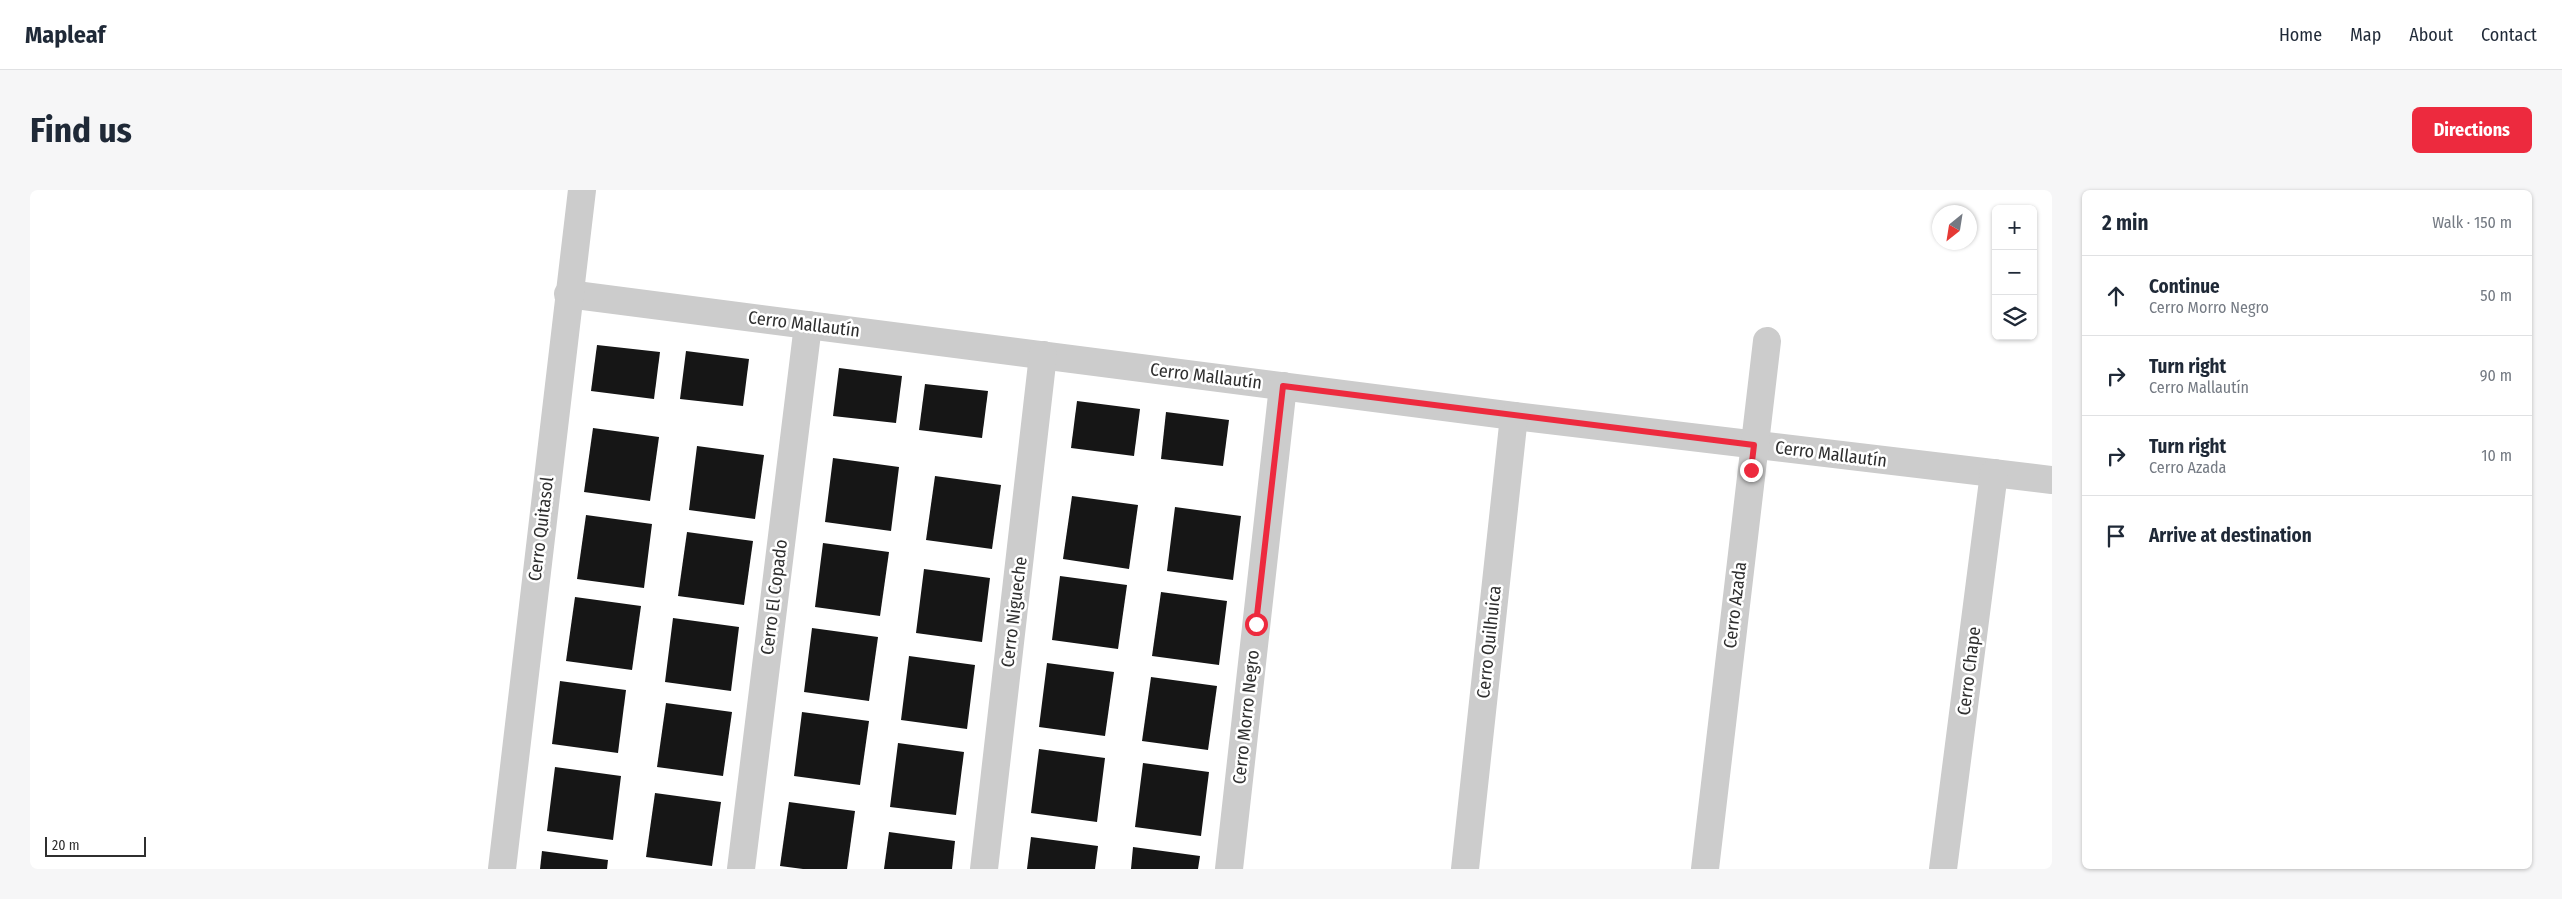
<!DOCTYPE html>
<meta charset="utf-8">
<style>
:root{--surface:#fff;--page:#f6f6f7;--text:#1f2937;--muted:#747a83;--line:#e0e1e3;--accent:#ed2a3e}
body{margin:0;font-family:"Fira Sans Condensed",sans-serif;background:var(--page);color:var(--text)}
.controls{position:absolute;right:15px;top:15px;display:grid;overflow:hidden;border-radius:8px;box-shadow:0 1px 4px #0004}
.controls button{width:45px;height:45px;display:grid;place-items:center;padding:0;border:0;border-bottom:1px solid var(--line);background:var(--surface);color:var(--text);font:25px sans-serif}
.compass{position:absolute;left:1902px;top:15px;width:45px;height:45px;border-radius:50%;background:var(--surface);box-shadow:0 1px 4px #0004;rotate:210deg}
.scale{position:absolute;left:15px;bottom:12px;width:101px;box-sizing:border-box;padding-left:5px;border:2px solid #2f2f2f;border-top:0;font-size:14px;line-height:18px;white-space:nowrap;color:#2f2f2f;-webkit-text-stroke:4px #fff;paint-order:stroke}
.stop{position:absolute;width:15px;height:15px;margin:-11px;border:4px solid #ed2a3e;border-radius:50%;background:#fff}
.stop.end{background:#ed2a3e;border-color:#fff;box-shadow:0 1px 5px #0008}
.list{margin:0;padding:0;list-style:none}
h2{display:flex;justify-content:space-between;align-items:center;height:65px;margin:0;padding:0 20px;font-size:21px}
h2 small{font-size:16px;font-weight:400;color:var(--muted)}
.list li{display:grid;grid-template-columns:32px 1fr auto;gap:15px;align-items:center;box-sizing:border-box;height:80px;padding:0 20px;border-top:1px solid var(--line)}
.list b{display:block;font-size:19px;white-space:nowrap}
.list p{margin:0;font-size:16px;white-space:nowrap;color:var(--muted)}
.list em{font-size:16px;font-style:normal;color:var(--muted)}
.icon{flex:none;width:28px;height:28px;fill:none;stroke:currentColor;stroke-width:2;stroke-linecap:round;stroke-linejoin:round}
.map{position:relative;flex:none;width:2022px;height:679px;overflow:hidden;border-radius:8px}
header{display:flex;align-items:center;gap:30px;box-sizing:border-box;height:70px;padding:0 25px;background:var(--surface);border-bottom:1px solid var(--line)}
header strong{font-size:24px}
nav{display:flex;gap:28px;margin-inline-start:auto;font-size:18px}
.intro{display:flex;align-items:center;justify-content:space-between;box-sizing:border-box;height:120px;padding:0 30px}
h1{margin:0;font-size:35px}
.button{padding:12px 22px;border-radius:8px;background:var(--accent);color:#fff;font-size:18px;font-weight:700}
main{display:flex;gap:30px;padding:0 30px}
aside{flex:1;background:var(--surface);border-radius:8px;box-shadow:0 1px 4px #0004}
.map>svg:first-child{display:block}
.building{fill:#161616}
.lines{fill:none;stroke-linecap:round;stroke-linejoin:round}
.minor{stroke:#ccc;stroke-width:28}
.route{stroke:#ed2a3e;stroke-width:6}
.labels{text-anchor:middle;stroke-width:5;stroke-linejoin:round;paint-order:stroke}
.street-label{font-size:18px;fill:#2f2f2f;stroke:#fff}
</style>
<header>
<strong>Mapleaf</strong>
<nav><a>Home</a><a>Map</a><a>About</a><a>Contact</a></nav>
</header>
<div class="intro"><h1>Find us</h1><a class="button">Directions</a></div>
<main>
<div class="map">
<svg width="2022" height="679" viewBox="0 0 2022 679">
<rect width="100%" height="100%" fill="#fff"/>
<!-- building -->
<g class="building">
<polygon points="567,155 630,162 624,209 561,201"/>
<polygon points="656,161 719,169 713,216 650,209"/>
<polygon points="809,178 872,186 866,233 803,226"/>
<polygon points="895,194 958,201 952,248 889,240"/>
<polygon points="1047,211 1110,219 1104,266 1041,258"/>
<polygon points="1136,222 1199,230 1193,276 1131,269"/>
<polygon points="563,238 629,247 620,311 554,302"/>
<polygon points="667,256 734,265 725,329 659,320"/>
<polygon points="803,268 869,277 861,341 795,332"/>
<polygon points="905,286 971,295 962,359 896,350"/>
<polygon points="1042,306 1108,315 1099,379 1033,369"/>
<polygon points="1145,317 1211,326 1203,390 1137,381"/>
<polygon points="556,325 622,334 614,398 547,389"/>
<polygon points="657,342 723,351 714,415 648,406"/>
<polygon points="793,353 859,362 850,426 785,417"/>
<polygon points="894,379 960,388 952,452 886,443"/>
<polygon points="1030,386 1097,395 1088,459 1022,450"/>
<polygon points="1131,402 1197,411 1189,475 1122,466"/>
<polygon points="545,407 611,416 602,480 536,471"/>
<polygon points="643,428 709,437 701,501 635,492"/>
<polygon points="782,438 848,447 839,511 774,502"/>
<polygon points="879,466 945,475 937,539 871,530"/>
<polygon points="1017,473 1084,482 1075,546 1009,537"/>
<polygon points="1121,487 1187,496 1178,560 1112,551"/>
<polygon points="530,491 596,500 588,563 522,554"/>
<polygon points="636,513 702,522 693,586 627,577"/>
<polygon points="772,522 839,531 830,595 764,586"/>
<polygon points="868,553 934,562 926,625 860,617"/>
<polygon points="1009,559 1075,568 1067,632 1001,623"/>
<polygon points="1113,573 1179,582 1171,646 1105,637"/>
<polygon points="525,577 591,586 583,650 517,641"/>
<polygon points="625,603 691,612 682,676 616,667"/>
<polygon points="759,612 825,621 817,679 773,679 750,676"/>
<polygon points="859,642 925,651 922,679 854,679"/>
<polygon points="1001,647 1068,656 1065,679 997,679"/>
<polygon points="1103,657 1170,666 1168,679 1101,679"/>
<polygon points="512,661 578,670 577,679 510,679"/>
</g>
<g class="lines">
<!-- minor -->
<g class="minor">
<polyline points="538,104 1484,226 2022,290"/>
<polyline points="472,679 552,0"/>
<polyline points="711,679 778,135"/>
<polyline points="954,679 1013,165"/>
<polyline points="1199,679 1253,196"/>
<polyline points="1435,679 1484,226"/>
<polyline points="1675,679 1737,151"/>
<polyline points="1913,679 1964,283"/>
</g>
</g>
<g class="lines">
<!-- route -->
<polyline class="route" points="1226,434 1253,196 1724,255 1721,280"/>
</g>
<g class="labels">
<!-- street labels -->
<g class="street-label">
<text transform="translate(774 134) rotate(7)" y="6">Cerro Mallautín</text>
<text transform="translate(1176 186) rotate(7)" y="6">Cerro Mallautín</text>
<text transform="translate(1801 264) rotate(7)" y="6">Cerro Mallautín</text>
<text transform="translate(511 339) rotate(-83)" y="6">Cerro Quitasol</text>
<text transform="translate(744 407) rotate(-83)" y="6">Cerro El Copado</text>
<text transform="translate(1705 415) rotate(-83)" y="6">Cerro Azada</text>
<text transform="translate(984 422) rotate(-83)" y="6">Cerro Nigueche</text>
<text transform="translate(1459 452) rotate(-84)" y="6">Cerro Quilhuica</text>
<text transform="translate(1939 481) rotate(-83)" y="6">Cerro Chape</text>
<text transform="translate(1216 527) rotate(-84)" y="6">Cerro Morro Negro</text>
</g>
</g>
</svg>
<div class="controls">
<button>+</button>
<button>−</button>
<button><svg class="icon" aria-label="layers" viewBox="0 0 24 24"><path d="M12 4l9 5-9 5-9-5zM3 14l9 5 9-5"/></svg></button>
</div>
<svg class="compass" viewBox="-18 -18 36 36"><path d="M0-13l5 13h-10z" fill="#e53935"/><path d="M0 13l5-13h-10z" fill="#747a83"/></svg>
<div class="scale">20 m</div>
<div class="stop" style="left:1226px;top:434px"></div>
<div class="stop end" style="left:1721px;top:280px"></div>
</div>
<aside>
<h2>2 min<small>Walk · 150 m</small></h2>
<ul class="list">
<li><svg class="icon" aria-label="ahead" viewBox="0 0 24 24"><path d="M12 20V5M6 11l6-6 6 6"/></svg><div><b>Continue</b><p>Cerro Morro Negro</p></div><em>50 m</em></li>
<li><svg class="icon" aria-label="right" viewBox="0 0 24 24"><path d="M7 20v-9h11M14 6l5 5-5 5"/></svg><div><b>Turn right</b><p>Cerro Mallautín</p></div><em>90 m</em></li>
<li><svg class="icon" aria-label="right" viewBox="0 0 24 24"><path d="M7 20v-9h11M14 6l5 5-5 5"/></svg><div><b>Turn right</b><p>Cerro Azada</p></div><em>10 m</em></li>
<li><svg class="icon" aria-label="arrive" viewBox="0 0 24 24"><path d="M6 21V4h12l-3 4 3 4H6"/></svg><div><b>Arrive at destination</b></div></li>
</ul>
</aside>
</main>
